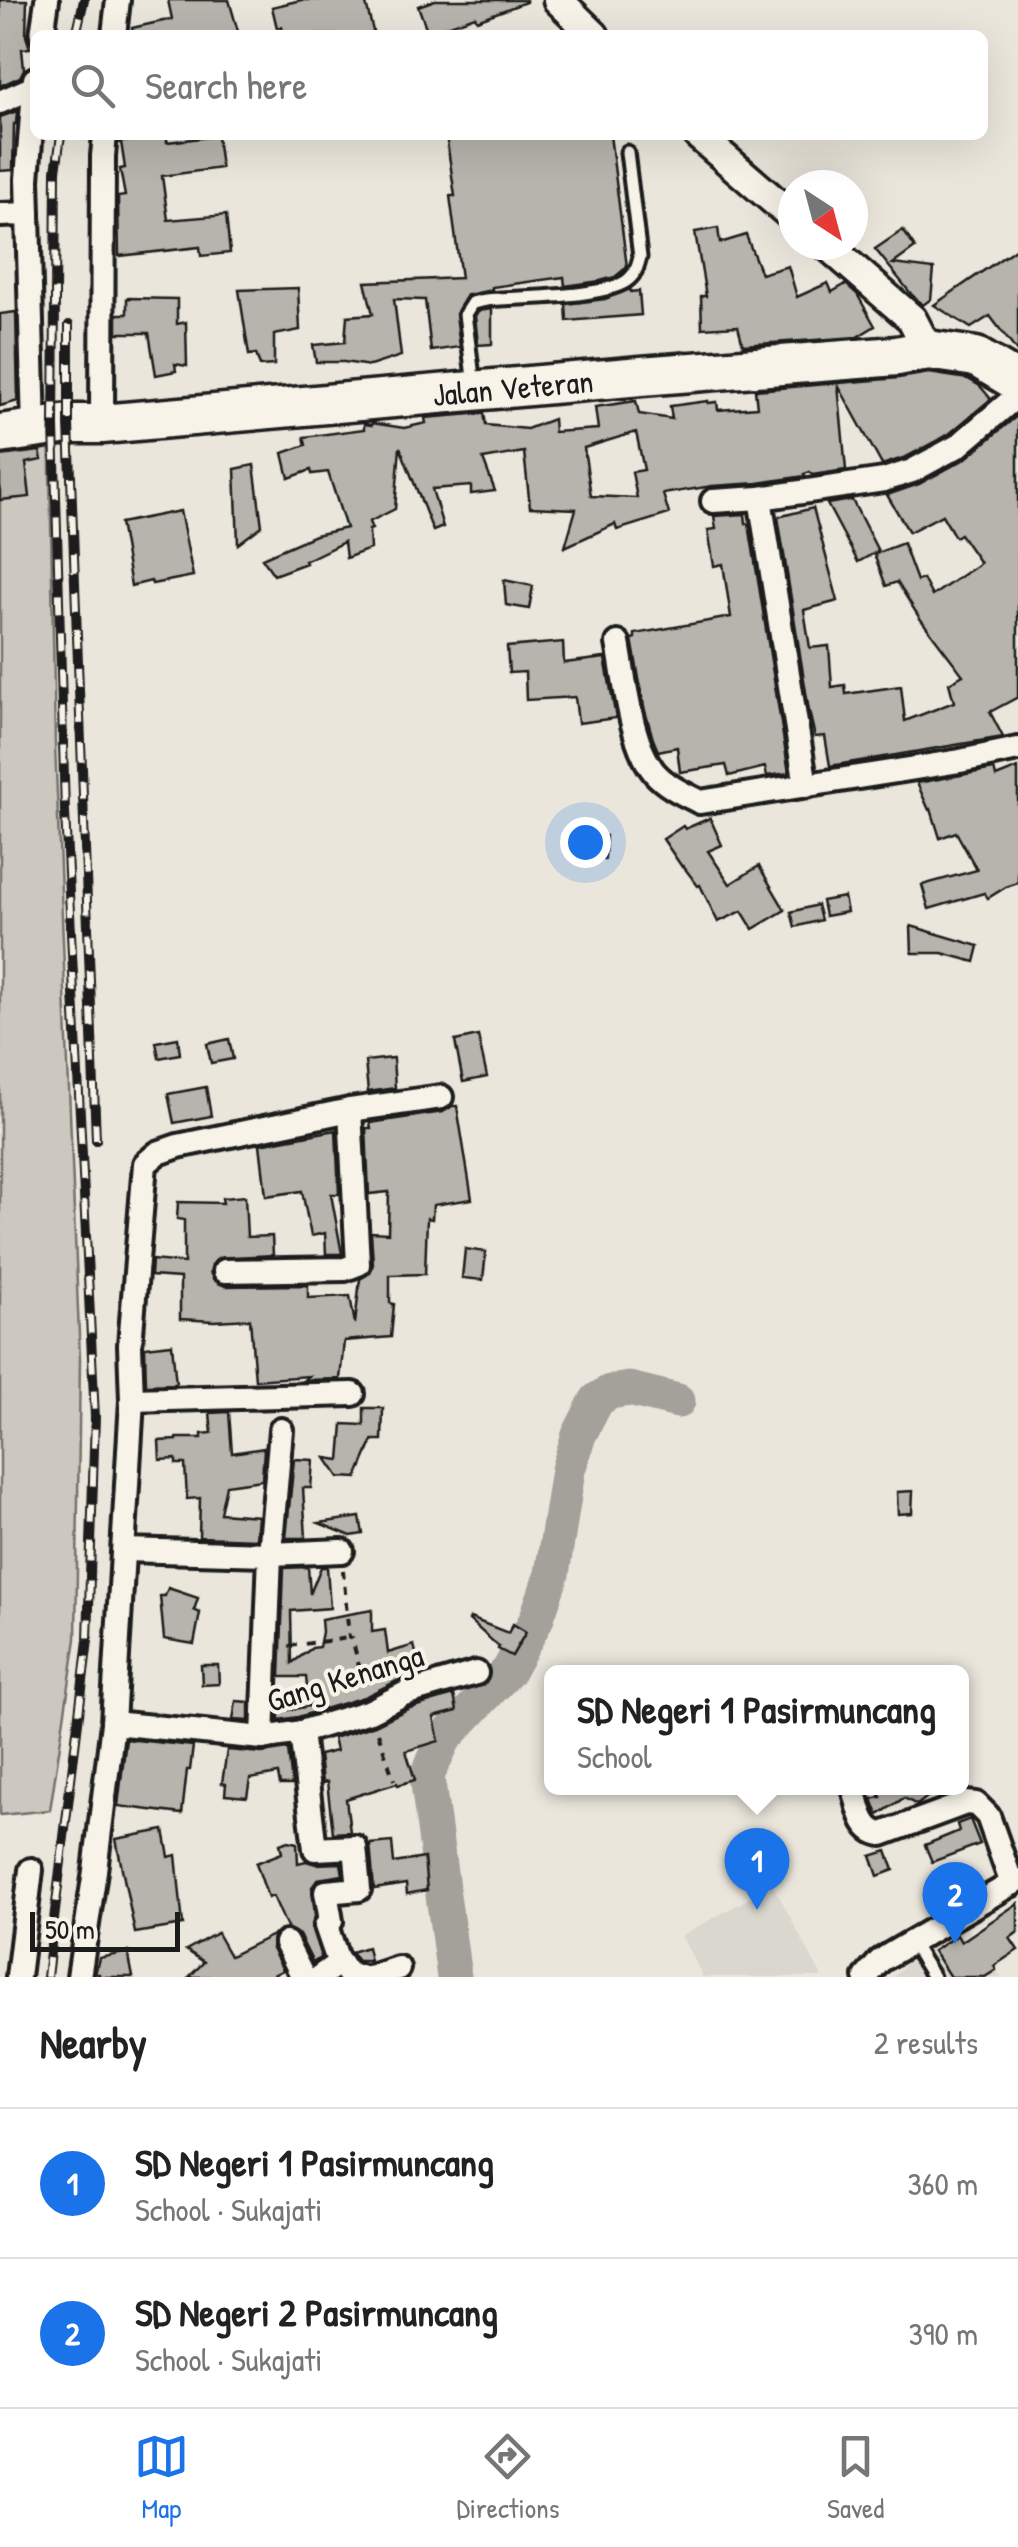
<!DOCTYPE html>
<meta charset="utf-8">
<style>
:root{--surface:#fff;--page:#f2f2f2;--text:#222;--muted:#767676;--line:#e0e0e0;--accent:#1a73e8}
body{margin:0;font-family:"Patrick Hand",sans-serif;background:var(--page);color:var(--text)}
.compass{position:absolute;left:778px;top:170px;width:90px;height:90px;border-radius:50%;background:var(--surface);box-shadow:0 10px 40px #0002;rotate:144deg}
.scale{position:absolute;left:30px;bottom:25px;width:150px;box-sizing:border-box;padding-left:10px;border:5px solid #1c1c1c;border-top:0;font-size:28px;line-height:35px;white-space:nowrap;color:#1c1c1c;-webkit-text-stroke:8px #f7f3e8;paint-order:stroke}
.you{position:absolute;left:585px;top:842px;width:35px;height:35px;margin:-25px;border:8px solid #fff;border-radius:50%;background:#1a73e8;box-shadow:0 0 0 15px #1a73e833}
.badge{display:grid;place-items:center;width:65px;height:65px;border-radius:50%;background:var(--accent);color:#fff;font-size:32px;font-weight:700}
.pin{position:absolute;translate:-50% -82px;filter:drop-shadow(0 2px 5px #0008)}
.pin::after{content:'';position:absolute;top:52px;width:35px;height:30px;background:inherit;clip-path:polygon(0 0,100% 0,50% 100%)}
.popup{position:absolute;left:544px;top:1665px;width:425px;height:130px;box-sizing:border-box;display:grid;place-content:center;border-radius:15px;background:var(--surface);filter:drop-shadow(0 2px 8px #0005);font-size:32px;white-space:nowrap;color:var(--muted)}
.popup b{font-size:38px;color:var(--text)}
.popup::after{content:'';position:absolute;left:50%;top:100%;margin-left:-20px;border:20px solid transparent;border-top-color:var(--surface)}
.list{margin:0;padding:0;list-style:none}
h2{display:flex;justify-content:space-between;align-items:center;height:130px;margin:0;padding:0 40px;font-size:42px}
h2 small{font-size:32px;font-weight:400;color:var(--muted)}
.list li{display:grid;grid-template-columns:65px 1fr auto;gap:30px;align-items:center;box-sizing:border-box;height:150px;padding:0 40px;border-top:2px solid var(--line)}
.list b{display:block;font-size:38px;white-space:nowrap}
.list p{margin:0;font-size:32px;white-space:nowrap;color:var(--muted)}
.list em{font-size:32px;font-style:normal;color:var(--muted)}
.icon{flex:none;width:55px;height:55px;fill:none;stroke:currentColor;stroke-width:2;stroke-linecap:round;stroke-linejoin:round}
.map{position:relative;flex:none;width:1018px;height:1977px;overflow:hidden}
.search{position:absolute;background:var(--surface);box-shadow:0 10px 40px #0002;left:30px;right:30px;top:30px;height:110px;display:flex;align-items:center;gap:25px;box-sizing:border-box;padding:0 35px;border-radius:15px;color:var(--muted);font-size:38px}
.sheet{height:430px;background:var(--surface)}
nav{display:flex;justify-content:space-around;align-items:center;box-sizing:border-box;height:140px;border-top:2px solid var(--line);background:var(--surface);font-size:28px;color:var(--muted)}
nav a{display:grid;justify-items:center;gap:5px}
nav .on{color:var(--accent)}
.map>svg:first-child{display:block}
.built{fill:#dad7ce}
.green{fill:#ccc8c0;stroke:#74726e;stroke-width:2.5}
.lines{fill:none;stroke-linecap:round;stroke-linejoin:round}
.river{stroke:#a3a19a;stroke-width:35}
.building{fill:#b6b4ac;stroke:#1c1c1c;stroke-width:2.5;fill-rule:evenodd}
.service-casing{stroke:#1c1c1c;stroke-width:19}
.minor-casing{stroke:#1c1c1c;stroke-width:30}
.tertiary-casing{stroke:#1c1c1c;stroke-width:35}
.trunk-casing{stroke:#1c1c1c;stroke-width:45}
.path{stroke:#1c1c1c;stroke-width:4;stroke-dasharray:8 8;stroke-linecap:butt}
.service{stroke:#f7f3e8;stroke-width:11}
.minor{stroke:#f7f3e8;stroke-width:22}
.tertiary{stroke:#f7f3e8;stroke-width:28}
.trunk{stroke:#f7f3e8;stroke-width:38}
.rail-casing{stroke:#1c1c1c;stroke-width:10}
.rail{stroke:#f7f3e8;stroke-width:6;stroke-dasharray:19;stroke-linecap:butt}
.labels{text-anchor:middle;stroke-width:8;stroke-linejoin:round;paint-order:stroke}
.street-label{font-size:32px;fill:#1c1c1c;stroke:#f7f3e8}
</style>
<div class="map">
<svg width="1018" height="1977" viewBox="0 0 1018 1977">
<rect width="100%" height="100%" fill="#eae6dc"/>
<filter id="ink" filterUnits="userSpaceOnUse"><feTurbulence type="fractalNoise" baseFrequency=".01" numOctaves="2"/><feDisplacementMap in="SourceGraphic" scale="20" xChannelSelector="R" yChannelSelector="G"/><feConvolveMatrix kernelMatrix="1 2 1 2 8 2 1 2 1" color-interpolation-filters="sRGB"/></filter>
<g filter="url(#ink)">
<!-- built -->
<g class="built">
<polygon points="773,1885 822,1977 703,1977 681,1936"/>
<polygon points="964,1923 1001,1977 893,1977 914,1955"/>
</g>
<!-- green -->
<polygon class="green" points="49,414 55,745 80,1359 76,1639 50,1810 0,1815 0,422"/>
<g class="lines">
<!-- river -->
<polyline class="river" points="454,1977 427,1776 444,1739 509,1670 536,1620 552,1574 568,1470 579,1435 597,1400 610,1392 629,1389 678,1401"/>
</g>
<!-- building -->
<g class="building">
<polygon points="0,0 27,0 26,36 30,48 22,49 24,69 20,77 0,86"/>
<polygon points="168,0 229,0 239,35 133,35 132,28 172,19"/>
<polygon points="301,0 365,0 374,35 283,35 282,27 277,28 272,7"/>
<polygon points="435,0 526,0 526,2 477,20 475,16 428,33 418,6"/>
<polygon points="17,111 16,124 14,124 13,170 0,171 0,117"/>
<polygon points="446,135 610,135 627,267 615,277 600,281 565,286 564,277 492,287 492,290 467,295 456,314 460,347 431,351 425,300 394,299 401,356 370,366 344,362 316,362 313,345 345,342 347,316 373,314 365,282 461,278 450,196 455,196"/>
<polygon points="167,136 167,142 217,136 221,168 162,176 168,220 226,215 230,253 201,256 200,247 119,256 118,197 125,196 120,169 125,168 121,142"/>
<polygon points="718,228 720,243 746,235 761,274 788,266 797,297 828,283 832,292 846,284 857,294 875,326 857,337 743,345 738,326 702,328 701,296 706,296 695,232"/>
<polygon points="903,230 915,248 893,264 934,269 931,299 923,305 912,295 875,249"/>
<polygon points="1018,247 1018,353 990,316 971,328 934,305"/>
<polygon points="298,288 300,330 274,335 274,365 260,366 256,354 249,355 239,290"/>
<polygon points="630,289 631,292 639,291 641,315 567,321 566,304 605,299"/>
<polygon points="127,298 177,299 177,324 186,322 187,366 175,364 176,371 156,375 149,333 117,333 117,314 127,314"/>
<polygon points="492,309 492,344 478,345 475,316 478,311"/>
<polygon points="16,312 18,401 0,406 0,314"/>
<path d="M929,373L968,379L980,386L991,399L949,434L906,457L882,465L838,385L846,470L812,475L810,472L804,474L805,476L758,483L712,486L663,494L669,514L617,530L615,524L565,547L576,509L530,507L524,452L483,459L495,491L471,494V486L432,489L443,527L433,531L400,447L395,509L369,522L372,529L369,530L370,549L346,558L344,542L305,561L306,563L274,575L262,558L315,535L346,528L328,472L312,474L311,470L289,478L283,453L306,445L304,437L364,429V424L372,425V423L404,428L426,423L425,418L484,413L486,425L527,429L553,419L554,432L598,429L595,407L636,401L639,414L672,419L670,406L708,401V403L717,402L718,410L757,407L755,390L899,378ZM636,432L644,470L632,472L637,498L591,496L584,448Z"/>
<polygon points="1018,415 1018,697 990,712 1003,737 830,766 825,736 815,737 809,711 778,517 813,508 838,601 804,610 810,648 829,646 832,687 845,685 846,694 901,686 905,721 954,702 949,683 963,675 919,617 897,582 886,586 874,554 903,543 917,581 923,579 932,596 980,563 960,534 955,537 942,515 909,532 887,495 919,484 965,459"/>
<polygon points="40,451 42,460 26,463 30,497 0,500 0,456"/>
<polygon points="254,465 262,526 238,544 235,469"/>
<polygon points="852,500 878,551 858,562 827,504"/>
<polygon points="180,511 193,576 152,584 151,581 131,586 120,523"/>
<polygon points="745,514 746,523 749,524 789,773 767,776 765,767 729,776 726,765 680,772 677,747 658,751 653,739 644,707 632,639 635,638 635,634 731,617 723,564 714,566 708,530 716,529 714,516"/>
<polygon points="504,580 533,586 529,609 506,605"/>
<polygon points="563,642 564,663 605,658 616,718 578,723 575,697 526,700 525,672 509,673 507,647"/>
<polygon points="1018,768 1018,883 1006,887 988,898 984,893 929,909 922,885 977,870 956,832 940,838 931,809 929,810 917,783 994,769 996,777"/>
<polygon points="710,818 722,845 708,851 730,884 759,866 785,910 753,929 742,911 718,922 700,885 698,886 683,866 682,867 663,839 683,826 685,829"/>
<polygon points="574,835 606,836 605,859 574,858"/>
<polygon points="844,897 847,912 825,916 822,901"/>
<polygon points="817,905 821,920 795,927 791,912"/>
<polygon points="911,926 979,946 975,962 942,953 912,953"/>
<polygon points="478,1036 487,1077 463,1082 455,1041"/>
<polygon points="178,1038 180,1054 159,1058 156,1042"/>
<polygon points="229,1039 233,1059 211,1063 207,1044"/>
<polygon points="393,1058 395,1088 368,1092 365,1061"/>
<polygon points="206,1087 211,1116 174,1123 168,1094"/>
<polygon points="452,1106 457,1106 472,1199 433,1205 432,1219 427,1218 425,1274 390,1275 390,1303 394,1304 391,1337 344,1341 340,1379 304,1380 309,1376 255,1380 250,1319 214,1321 180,1319 180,1278 151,1276 152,1260 184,1263 184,1220 177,1219 178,1202 223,1203 222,1198 245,1196 247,1237 272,1236 273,1255 218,1258 212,1265 210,1272 213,1279 225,1286 308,1285 308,1298 350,1296 355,1324 360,1279 370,1273 373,1264 371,1232 388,1233 389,1192 369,1194 366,1128 371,1128 370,1123 443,1112"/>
<polygon points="336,1130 339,1194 331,1194 342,1254 326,1254 325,1233 311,1236 302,1191 266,1196 260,1144"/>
<polygon points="465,1249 486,1252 483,1280 462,1278"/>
<polygon points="172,1344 176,1384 146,1385 145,1347"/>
<polygon points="364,1408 383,1408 382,1440 373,1440 357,1478 339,1477 326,1458 340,1460 343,1424 364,1425"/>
<polygon points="229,1412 232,1453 264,1448 262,1480 226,1485 220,1513 258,1516 256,1539 199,1537 200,1498 187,1499 185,1464 176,1464 176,1459 160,1460 159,1441 177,1440 177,1438 202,1438 202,1434 212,1433 210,1413"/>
<polygon points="294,1459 313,1460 311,1488 303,1488 306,1538 286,1538"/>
<polygon points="913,1491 912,1513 898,1514 897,1492"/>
<polygon points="360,1517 363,1534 351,1536 319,1523"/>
<polygon points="308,1567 310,1594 321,1567 327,1567 330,1608 291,1611 292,1663 312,1648 319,1647 322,1632 321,1619 372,1610 372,1632 385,1630 388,1653 414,1645 421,1673 397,1681 364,1697 298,1717 279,1720 279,1712 309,1706 306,1677 280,1677 284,1568"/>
<polygon points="168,1588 198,1598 194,1610 200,1613 194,1644 164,1639 160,1596 165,1596"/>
<polygon points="470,1618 508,1633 513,1624 526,1632 512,1656 498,1649 499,1647 469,1620"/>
<polygon points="201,1665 218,1665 219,1684 202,1685"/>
<polygon points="454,1695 457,1711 434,1717 439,1741 406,1751 415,1780 398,1785 397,1783 346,1799 350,1832 333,1833 327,1782 322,1783 319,1755 336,1751 333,1738 375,1725 410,1708"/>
<polygon points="236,1701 249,1702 249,1721 233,1720"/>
<polygon points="126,1739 193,1746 190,1770 187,1770 182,1814 118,1806"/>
<polygon points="288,1749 292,1785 280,1785 278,1774 250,1779 247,1797 225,1795 226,1784 222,1783 227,1750 262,1753"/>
<polygon points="876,1788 895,1788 897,1790 939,1788 917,1805 904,1798 878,1815 872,1799 881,1797"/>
<polygon points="970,1819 980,1844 932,1862 925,1845 959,1831 957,1824"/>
<polygon points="164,1830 169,1857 176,1855 183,1925 135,1933 116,1839"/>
<polygon points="288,1841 297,1843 298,1863 306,1861 316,1864 341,1863 343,1875 318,1879 312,1887 315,1916 312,1930 321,1957 313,1963 299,1935 287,1928 273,1896 268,1898 256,1863 282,1853 280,1844"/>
<polygon points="392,1842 394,1863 424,1858 427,1890 407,1894 406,1884 374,1889 370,1844"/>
<polygon points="887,1851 894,1870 878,1876 871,1856"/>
<polygon points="1018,1903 1018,1932 1010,1938 1018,1950 994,1966 996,1970 985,1977 950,1977 933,1951 957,1935 961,1942"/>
<polygon points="217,1933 230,1956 273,1935 272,1949 283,1970 269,1977 189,1977 204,1962 186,1950"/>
<polygon points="367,1947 370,1961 358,1961 351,1952"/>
<polygon points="128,1952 133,1977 99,1977 99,1974 95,1974 99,1958"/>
</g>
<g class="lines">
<!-- service casing -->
<g class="service-casing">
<g id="service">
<path d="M474,385L465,314L472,303L486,300C517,297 609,298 629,279C636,273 638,265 640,257L627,152"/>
<polyline points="911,1942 933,1977"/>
</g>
</g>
<!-- minor casing -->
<g class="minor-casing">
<g id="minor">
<polyline points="42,35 47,0"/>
<polyline points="114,35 118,0"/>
<polyline points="0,102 34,87"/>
<polyline points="0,215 28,214"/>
<polyline points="102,424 103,156 105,135"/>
<polyline points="34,429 27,179 35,79"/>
<polyline points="760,498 806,786"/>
<polyline points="713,501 760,498 884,480 912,471 958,446 1018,395"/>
<path d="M618,643C625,680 630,742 654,772C666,786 684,794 700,802L960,761L1018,749"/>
<polyline points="225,1271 345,1269 358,1264 350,1110"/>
<polyline points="132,1400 353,1394"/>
<polyline points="124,1550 270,1554 342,1551"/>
<polyline points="113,1723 263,1738 301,1732 370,1711 404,1694 476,1673"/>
<polyline points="301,1732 315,1849 355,1847 359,1889 326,1892 331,1921 326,1926 337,1958 349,1975 361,1977"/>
<polyline points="263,1738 270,1554 281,1430"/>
<path d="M854,1788C859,1805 861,1831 882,1834L966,1803L976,1804L988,1816L1012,1884"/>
<polyline points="286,1943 303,1977"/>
<polyline points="18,1977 31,1870"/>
<polyline points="79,1977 95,1871 113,1723 132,1400 130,1345 145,1164 158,1153 178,1146 350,1110 441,1097"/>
<polyline points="319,1977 340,1962"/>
<polyline points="371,1977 398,1968"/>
<polyline points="866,1977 880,1961 891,1954 1018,1880"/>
</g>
</g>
<!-- tertiary casing -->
<g class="tertiary-casing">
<g id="tertiary">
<polyline points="558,0 594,35"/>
<polyline points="698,135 793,217"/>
<polyline points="827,245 912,319 928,350"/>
</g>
</g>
<!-- trunk casing -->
<g class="trunk-casing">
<polyline id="trunk" points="0,434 69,424 102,424 641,376 897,356 928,350 976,357 1018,382"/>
</g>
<!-- path -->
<g class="path">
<polyline points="343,1570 349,1638 352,1638 365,1690"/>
<polyline points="289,1646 349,1638"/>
<polyline points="378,1733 394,1780"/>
</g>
<!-- service -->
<use href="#service" class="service"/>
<!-- minor -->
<use href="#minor" class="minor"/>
<!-- tertiary -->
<use href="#tertiary" class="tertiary"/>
<!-- trunk -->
<use href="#trunk" class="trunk"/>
<!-- rail casing -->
<g class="rail-casing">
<g id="rail">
<polyline points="76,35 84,0"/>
<polyline points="69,325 69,424 96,1140"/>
<polyline points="47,1977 88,1640 95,1417 65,812 54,426 56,171 61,135"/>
</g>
</g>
<!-- rail -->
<use href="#rail" class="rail"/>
</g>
</g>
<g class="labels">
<!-- street labels -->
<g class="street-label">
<text transform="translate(513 388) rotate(-5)" y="11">Jalan Veteran</text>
<text transform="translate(345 1678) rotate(-17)" y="11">Gang Kenanga</text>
</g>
</g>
</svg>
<svg class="compass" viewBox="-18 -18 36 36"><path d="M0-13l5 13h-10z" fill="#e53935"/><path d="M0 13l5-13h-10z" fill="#767676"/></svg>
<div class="scale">50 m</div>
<div class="you"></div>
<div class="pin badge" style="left:757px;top:1910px">1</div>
<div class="popup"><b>SD Negeri 1 Pasirmuncang</b>School</div>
<div class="pin badge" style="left:955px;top:1944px">2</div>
<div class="search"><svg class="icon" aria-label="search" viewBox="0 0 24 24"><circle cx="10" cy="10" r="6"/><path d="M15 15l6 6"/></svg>Search here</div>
</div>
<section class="sheet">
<h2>Nearby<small>2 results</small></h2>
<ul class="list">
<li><span class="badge">1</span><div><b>SD Negeri 1 Pasirmuncang</b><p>School · Sukajati</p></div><em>360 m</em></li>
<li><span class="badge">2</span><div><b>SD Negeri 2 Pasirmuncang</b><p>School · Sukajati</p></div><em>390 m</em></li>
</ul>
</section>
<nav>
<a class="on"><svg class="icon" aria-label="map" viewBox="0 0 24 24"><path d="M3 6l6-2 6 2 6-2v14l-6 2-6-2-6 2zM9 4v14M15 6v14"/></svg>Map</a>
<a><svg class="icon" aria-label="directions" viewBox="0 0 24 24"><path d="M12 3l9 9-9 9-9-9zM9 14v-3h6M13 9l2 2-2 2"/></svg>Directions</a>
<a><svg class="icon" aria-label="saved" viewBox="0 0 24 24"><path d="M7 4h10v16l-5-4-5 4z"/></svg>Saved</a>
</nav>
